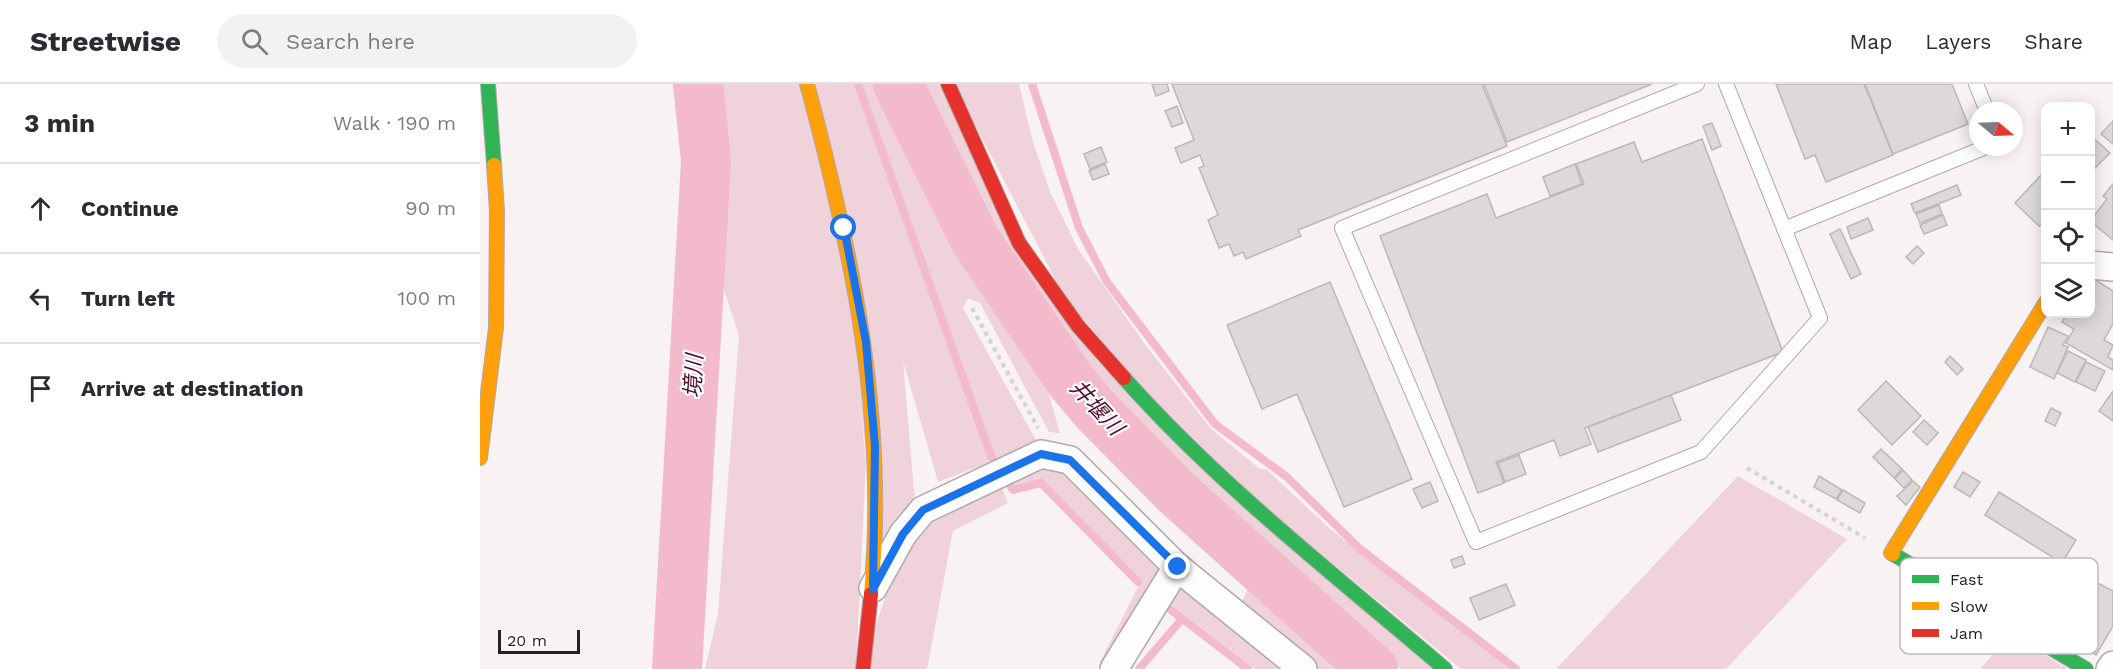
<!DOCTYPE html>
<meta charset="utf-8">
<style>
:root{--surface:#fff;--page:#f2f2f3;--text:#2b2b33;--muted:#7c7c81;--line:#e1e1e2}
body{margin:0;font-family:"Work Sans","Noto Sans JP",sans-serif;background:var(--page);color:var(--text)}
.controls{position:absolute;right:18px;top:18px;display:grid;overflow:hidden;border-radius:12px;box-shadow:0 3px 15px #0003}
.controls button{width:54px;height:54px;display:grid;place-items:center;padding:0;border:0;border-bottom:2px solid var(--line);background:var(--surface);color:var(--text);font:30px sans-serif}
.compass{position:absolute;left:1489px;top:18px;width:54px;height:54px;border-radius:50%;background:var(--surface);box-shadow:0 3px 15px #0003;rotate:109deg}
.scale{position:absolute;left:18px;bottom:15px;width:82px;box-sizing:border-box;padding-left:6px;border:3px solid #252022;border-top:0;font-size:16px;line-height:21px;white-space:nowrap;color:#252022;-webkit-text-stroke:4px #fff;paint-order:stroke}
.stop{position:absolute;width:18px;height:18px;margin:-14px;border:4px solid #1a73e8;border-radius:50%;background:#fff}
.stop.end{background:#1a73e8;border-color:#fff;box-shadow:0 2px 6px #0008}
.list{margin:0;padding:0;list-style:none}
h2{display:flex;justify-content:space-between;align-items:center;height:78px;margin:0;padding:0 24px;font-size:26px}
h2 small{font-size:20px;font-weight:400;color:var(--muted)}
.list li{display:grid;grid-template-columns:39px 1fr auto;gap:18px;align-items:center;box-sizing:border-box;height:90px;padding:0 24px;border-top:2px solid var(--line)}
.list b{display:block;font-size:22px;white-space:nowrap}
.list em{font-size:20px;font-style:normal;color:var(--muted)}
.icon{flex:none;width:33px;height:33px;fill:none;stroke:currentColor;stroke-width:2;stroke-linecap:round;stroke-linejoin:round}
.map{position:relative;flex:none;width:1633px;height:585px;overflow:hidden}
header{display:flex;align-items:center;gap:36px;box-sizing:border-box;height:84px;padding:0 30px;background:var(--surface);border-bottom:2px solid var(--line)}
header strong{font-size:28px}
nav{display:flex;gap:33px;margin-inline-start:auto;font-size:21px}
.search{width:420px;height:54px;background:var(--page);display:flex;align-items:center;gap:15px;box-sizing:border-box;padding:0 21px;border-radius:33px;color:var(--muted);font-size:22px}
main{display:flex}
aside{flex:1;background:var(--surface)}
.map>svg:first-child{display:block}
.green{fill:#f0d2da}
.lines{fill:none;stroke-linecap:round;stroke-linejoin:round}
.stream{stroke:#f2bacb;stroke-width:8}
.river{stroke:#f2bacb;stroke-width:50}
.building{fill:#ddd8d9;stroke:#bcb7b8;stroke-width:1.5}
.lane-casing{stroke:#aea9aa;stroke-width:16}
.street-casing{stroke:#aea9aa;stroke-width:30}
.fast-casing{stroke:#aea9aa;stroke-width:16}
.slow-casing{stroke:#aea9aa;stroke-width:16}
.jam-casing{stroke:#aea9aa;stroke-width:16}
.path{stroke:#d5d3d3;stroke-width:4;stroke-dasharray:4.5 4.5;stroke-linecap:butt}
.lane{stroke:#fefdfd;stroke-width:14}
.street{stroke:#fefdfd;stroke-width:27}
.fast{stroke:#30b455;stroke-width:14}
.slow{stroke:#ff9f0a;stroke-width:14}
.jam{stroke:#e5322d;stroke-width:14}
.route{stroke:#1a73e8;stroke-width:8}
.labels{text-anchor:middle;stroke-width:4.5;stroke-linejoin:round;paint-order:stroke}
.water-label{font-size:22px;font-style:italic;fill:#500e2a;stroke:#fff}
.key{fill:#fff;stroke:#bebcbd;stroke-width:1.5}
.key-label{font-size:16px;fill:#252022}
</style>
<header>
<strong>Streetwise</strong>
<div class="search"><svg class="icon" aria-label="search" viewBox="0 0 24 24"><circle cx="10" cy="10" r="6"/><path d="M15 15l6 6"/></svg>Search here</div>
<nav><a>Map</a><a>Layers</a><a>Share</a></nav>
</header>
<main>
<aside>
<h2>3 min<small>Walk · 190 m</small></h2>
<ul class="list">
<li><svg class="icon" aria-label="ahead" viewBox="0 0 24 24"><path d="M12 20V5M6 11l6-6 6 6"/></svg><div><b>Continue</b></div><em>90 m</em></li>
<li><svg class="icon" aria-label="left" viewBox="0 0 24 24"><path d="M17 20v-9H6M10 6l-5 5 5 5"/></svg><div><b>Turn left</b></div><em>100 m</em></li>
<li><svg class="icon" aria-label="arrive" viewBox="0 0 24 24"><path d="M6 21V4h12l-3 4 3 4H6"/></svg><div><b>Arrive at destination</b></div></li>
</ul>
</aside>
<div class="map">
<svg width="1633" height="585" viewBox="0 0 1633 585">
<rect width="100%" height="100%" fill="#f8f2f3"/>
<!-- green -->
<g class="green">
<polygon points="231,0 319,0 364,180 386,377 376,585 225,585 238,530 259,251 242,200 239,170 240,152 247,137"/>
<polygon points="336,0 404,0 430,55 450,107 500,198 565,297 580,349 569,348 500,219 488,214 483,224 558,360 458,398 423,277 435,419 401,477"/>
<polygon points="432,0 463,0 553,188 955,585 921,585 853,532 797,486 621,318 537,202 491,120"/>
<polygon points="474,0 539,0 553,58 571,110 598,165 664,259 731,345 780,385 786,385 849,444 1029,585 981,585 738,385 586,216"/>
<polygon points="572,376 686,489 621,585 620,578 661,497 562,396 536,404 532,399 522,404 528,419 473,447 447,585 390,585 395,545 414,483 451,430"/>
<polygon points="1258,392 1367,455 1246,585 1076,585"/>
<polygon points="772,495 876,585 837,585 760,522"/>
<polygon points="696,499 818,585 775,585 685,516"/>
<polygon points="1531,551 1588,585 1500,585"/>
</g>
<g class="lines">
<!-- stream -->
<g class="stream">
<polyline points="378,0 511,372 517,381"/>
<polyline points="552,0 599,144 627,198 735,340 807,393 880,465 1036,585"/>
<polyline points="529,400 533,406 561,399 658,498"/>
<polyline points="691,526 768,585"/>
<polyline points="659,585 702,535"/>
</g>
<!-- river -->
<g class="river">
<polyline points="418,0 494,154 590,296 616,327 698,410 893,585"/>
<polyline points="197,585 226,77 218,0"/>
</g>
</g>
<!-- building -->
<g class="building">
<polygon points="672,0 687,0 689,7 676,12"/>
<polygon points="692,0 1002,0 1027,62 818,146 821,152 766,175 763,168 754,172 749,160 739,164 728,136 738,131 719,84 724,82 720,71 701,79 695,64 714,56"/>
<polygon points="1004,0 1172,0 1027,58"/>
<polygon points="1296,0 1384,0 1413,71 1346,98 1335,71 1325,75"/>
<polygon points="1385,0 1472,0 1488,40 1413,70"/>
<polygon points="697,22 703,39 692,43 685,27"/>
<polygon points="1633,37 1633,60 1621,50"/>
<polygon points="1232,39 1241,62 1232,66 1223,42"/>
<polygon points="1610,51 1630,69 1610,89"/>
<polygon points="1222,55 1303,268 1105,344 1111,360 1080,372 1074,356 1016,378 1024,399 998,409 900,152 1007,110 1016,134 1104,100 1096,80 1154,58 1162,78"/>
<polygon points="621,63 627,78 610,85 604,70"/>
<polygon points="625,80 629,90 613,96 609,87"/>
<polygon points="1095,80 1102,100 1070,112 1063,93"/>
<polygon points="1564,88 1566,136 1559,142 1535,119"/>
<polygon points="1633,100 1633,156 1610,137 1627,115 1623,112"/>
<polygon points="1477,101 1481,111 1435,129 1431,120"/>
<polygon points="1459,121 1462,130 1440,139 1436,130"/>
<polygon points="1463,131 1467,141 1444,150 1440,141"/>
<polygon points="1388,134 1393,146 1371,155 1367,143"/>
<polygon points="1360,145 1381,190 1371,195 1350,150"/>
<polygon points="1437,162 1444,169 1433,180 1426,173"/>
<polygon points="1612,194 1633,207 1633,240 1624,256 1633,261 1628,273 1633,276 1633,286 1586,259 1594,245 1582,238 1587,230 1610,230"/>
<polygon points="850,198 932,395 864,423 817,310 782,325 747,241"/>
<polygon points="1568,243 1588,252 1583,261 1588,263 1574,295 1550,283"/>
<polygon points="1588,267 1606,276 1595,298 1577,289"/>
<polygon points="1470,272 1483,285 1477,291 1465,278"/>
<polygon points="1606,278 1625,287 1615,307 1596,298"/>
<polygon points="1406,297 1441,332 1412,361 1378,326"/>
<polygon points="1633,307 1633,337 1619,327"/>
<polygon points="1191,311 1201,336 1118,368 1108,343"/>
<polygon points="1571,324 1581,329 1575,342 1565,337"/>
<polygon points="1444,336 1458,349 1447,361 1433,348"/>
<polygon points="1401,365 1422,385 1414,394 1393,373"/>
<polygon points="1039,371 1046,390 1025,398 1018,379"/>
<polygon points="1423,386 1432,396 1424,404 1415,395"/>
<polygon points="1483,388 1500,398 1490,413 1474,403"/>
<polygon points="1339,392 1362,406 1356,415 1334,403"/>
<polygon points="1433,397 1440,403 1426,421 1417,412"/>
<polygon points="950,398 958,417 942,424 933,405"/>
<polygon points="1363,406 1385,419 1380,429 1357,416"/>
<polygon points="1519,408 1596,456 1582,479 1505,431"/>
<polygon points="982,472 985,480 974,484 971,476"/>
<polygon points="1614,497 1633,507 1633,542 1616,571 1583,552 1593,534 1588,531 1598,513 1604,516"/>
<polygon points="1026,500 1035,521 999,536 990,514"/>
</g>
<g class="lines">
<!-- lane casing -->
<g class="lane-casing">
<g id="lane">
<polyline points="1217,0 862,144 996,458 1221,368 1340,234 1246,0"/>
<polyline points="1496,0 1507,27"/>
<polyline points="1304,145 1506,63"/>
</g>
</g>
<!-- street casing -->
<g class="street-casing">
<g id="street">
<polyline points="1610,181 1633,183"/>
<polyline points="393,504 423,450 443,426 561,370 590,376 697,483 823,585"/>
<polyline points="634,585 697,483"/>
<polyline points="1630,585 1633,581"/>
</g>
</g>
<!-- fast casing -->
<g class="fast-casing">
<g id="fast">
<polyline points="8,0 14,81"/>
<path d="M644,294C740,402 855,491 965,585"/>
<polyline points="1413,470 1606,585"/>
</g>
</g>
<!-- slow casing -->
<g class="slow-casing">
<g id="slow">
<path d="M327,0C372,168 408,335 391,510"/>
<polyline points="0,374 16,244 17,127 14,81"/>
<polyline points="1413,470 1411,469 1566,218"/>
</g>
</g>
<!-- jam casing -->
<g class="jam-casing">
<g id="jam">
<polyline points="468,0 539,159 598,242 644,294"/>
<polyline points="383,585 391,510"/>
</g>
</g>
<!-- path -->
<g class="path">
<polyline points="492,224 558,344"/>
<polyline points="1267,384 1385,454"/>
</g>
<!-- lane -->
<use href="#lane" class="lane"/>
<!-- street -->
<use href="#street" class="street"/>
<!-- fast -->
<use href="#fast" class="fast"/>
<!-- slow -->
<use href="#slow" class="slow"/>
<!-- jam -->
<use href="#jam" class="jam"/>
</g>
<g class="lines">
<!-- route -->
<polyline class="route" points="364,144 386,258 395,362 393,505 423,450 443,426 561,370 590,376 698,483"/>
</g>
<g class="labels">
<!-- water labels -->
<g class="water-label">
<text transform="translate(213 292) rotate(-87)" y="8">境川</text>
<text transform="translate(617 323) rotate(47)" y="8">井堰川</text>
</g>
</g>
<!-- legend -->
<rect x="1420" y="474" width="198" height="96" rx="9" class="key"/>
<rect x="1432" y="491" width="27" height="8" fill="#30b455"/>
<rect x="1432" y="518" width="27" height="8" fill="#ff9f0a"/>
<rect x="1432" y="545" width="27" height="8" fill="#e5322d"/>
<g class="key-label">
<text x="1470" y="501">Fast</text>
<text x="1470" y="528">Slow</text>
<text x="1470" y="555">Jam</text>
</g>
</svg>
<div class="controls">
<button>+</button>
<button>−</button>
<button><svg class="icon" aria-label="locate" viewBox="0 0 24 24"><circle cx="12" cy="12" r="6"/><path d="M12 2v4M12 18v4M2 12h4M18 12h4"/></svg></button>
<button><svg class="icon" aria-label="layers" viewBox="0 0 24 24"><path d="M12 4l9 5-9 5-9-5zM3 14l9 5 9-5"/></svg></button>
</div>
<svg class="compass" viewBox="-18 -18 36 36"><path d="M0-13l5 13h-10z" fill="#e53935"/><path d="M0 13l5-13h-10z" fill="#7c7c81"/></svg>
<div class="scale">20 m</div>
<div class="stop" style="left:364px;top:144px"></div>
<div class="stop end" style="left:698px;top:483px"></div>
</div>
</main>
